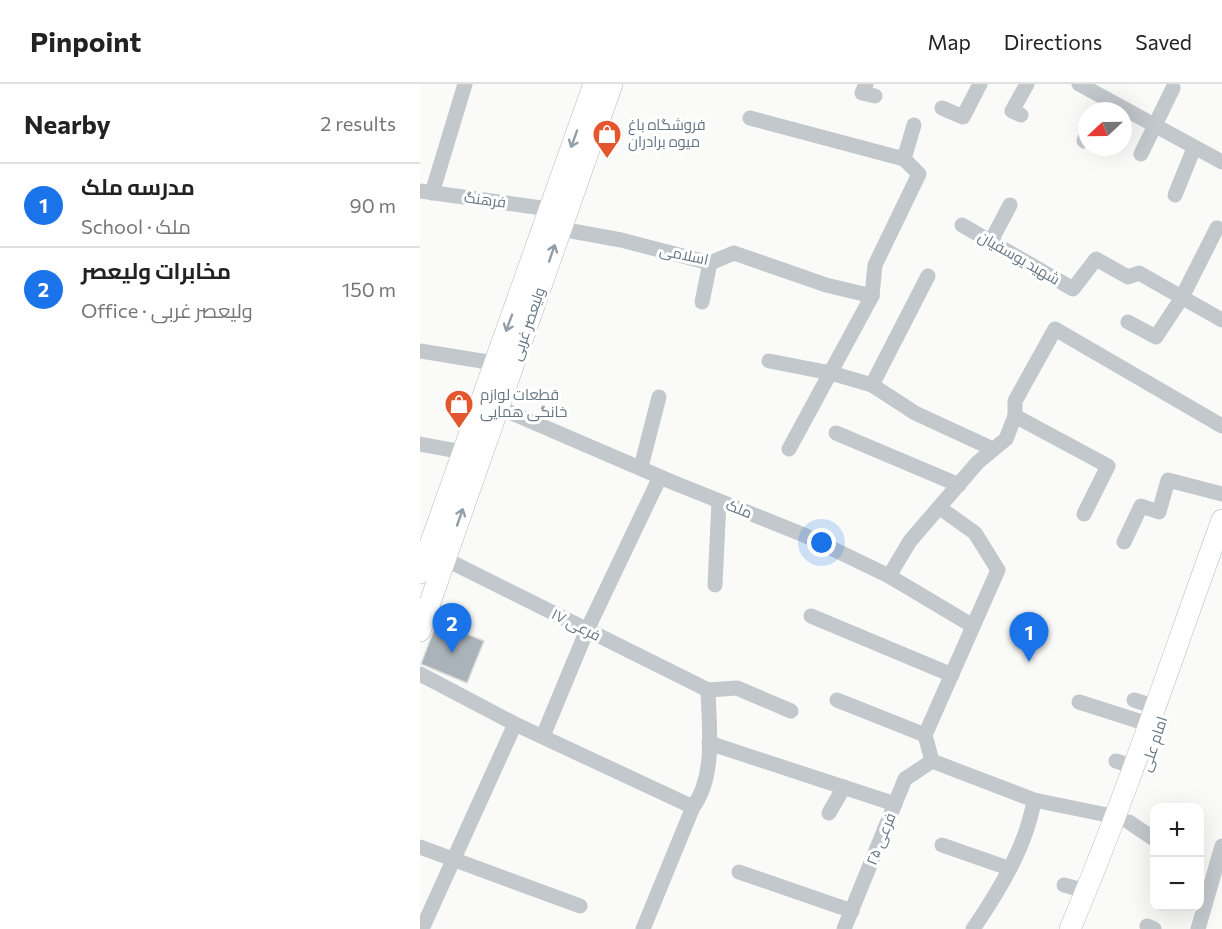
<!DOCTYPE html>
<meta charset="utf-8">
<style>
:root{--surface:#fff;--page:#f6f6f6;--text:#222;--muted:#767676;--line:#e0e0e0;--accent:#1a73e8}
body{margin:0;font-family:Commissioner,Cairo,sans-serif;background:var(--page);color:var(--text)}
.controls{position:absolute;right:18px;bottom:18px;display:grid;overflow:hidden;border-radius:12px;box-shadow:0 6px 24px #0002}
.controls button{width:54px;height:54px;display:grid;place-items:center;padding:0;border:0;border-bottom:2px solid var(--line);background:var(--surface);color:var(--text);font:30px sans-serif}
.compass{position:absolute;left:658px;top:18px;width:54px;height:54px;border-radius:50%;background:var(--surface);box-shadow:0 6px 24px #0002;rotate:248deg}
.you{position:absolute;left:402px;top:459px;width:21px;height:21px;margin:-15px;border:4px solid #fff;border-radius:50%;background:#1a73e8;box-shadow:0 0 0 9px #1a73e833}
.badge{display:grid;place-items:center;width:39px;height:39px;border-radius:50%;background:var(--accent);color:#fff;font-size:20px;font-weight:700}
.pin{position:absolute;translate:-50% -50px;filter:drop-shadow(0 2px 3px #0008)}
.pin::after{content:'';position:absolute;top:32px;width:21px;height:18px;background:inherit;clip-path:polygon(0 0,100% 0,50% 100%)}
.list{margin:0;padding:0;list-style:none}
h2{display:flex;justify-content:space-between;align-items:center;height:78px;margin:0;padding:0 24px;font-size:26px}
h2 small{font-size:20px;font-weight:400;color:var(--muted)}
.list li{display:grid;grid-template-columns:39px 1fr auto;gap:18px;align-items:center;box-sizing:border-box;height:84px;padding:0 24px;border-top:2px solid var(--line)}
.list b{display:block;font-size:22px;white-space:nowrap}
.list p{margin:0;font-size:20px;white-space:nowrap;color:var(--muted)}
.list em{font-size:20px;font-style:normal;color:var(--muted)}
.map{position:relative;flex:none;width:802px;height:845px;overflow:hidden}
header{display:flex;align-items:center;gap:36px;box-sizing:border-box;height:84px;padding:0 30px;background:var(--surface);border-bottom:2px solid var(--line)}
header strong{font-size:28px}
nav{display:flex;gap:33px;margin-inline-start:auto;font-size:21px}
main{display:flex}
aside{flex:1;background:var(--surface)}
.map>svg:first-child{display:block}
.building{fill:#aab3b9;stroke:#dcdcda;stroke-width:1.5}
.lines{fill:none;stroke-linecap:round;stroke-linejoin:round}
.secondary-casing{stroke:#b3babf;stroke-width:22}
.minor{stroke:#c3c8cc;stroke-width:15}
.secondary{stroke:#fff;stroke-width:21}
.oneway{stroke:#939fa8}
.labels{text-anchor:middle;stroke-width:6;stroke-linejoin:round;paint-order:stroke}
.poi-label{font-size:15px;fill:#657683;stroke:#fff;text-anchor:start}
.street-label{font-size:15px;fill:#657683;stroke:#fff}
</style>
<header>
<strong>Pinpoint</strong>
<nav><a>Map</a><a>Directions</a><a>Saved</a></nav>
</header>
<main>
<aside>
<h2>Nearby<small>2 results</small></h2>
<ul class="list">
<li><span class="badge">1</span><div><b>مدرسه ملک</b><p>School · ملک</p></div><em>90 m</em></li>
<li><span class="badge">2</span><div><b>مخابرات ولیعصر</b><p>Office · ولیعصر غربی</p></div><em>150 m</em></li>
</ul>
</aside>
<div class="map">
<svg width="802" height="845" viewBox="0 0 802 845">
<rect width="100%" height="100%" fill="#fafaf8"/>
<!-- building -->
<polygon class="building" points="17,538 64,557 47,599 1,580"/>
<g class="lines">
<!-- secondary casing -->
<g class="secondary-casing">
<g id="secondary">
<polyline points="0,489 174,0"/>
<polyline points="0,547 192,0"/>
<path d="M650,845C707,711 752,573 802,436"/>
</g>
</g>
<!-- minor -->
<g class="minor">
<polyline points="446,0 442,9 455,12"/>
<polyline points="659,0 802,78"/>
<polyline points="522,24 543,33 560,0"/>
<polyline points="601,31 592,27 607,0"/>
<polyline points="330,34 484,75 499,90 455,181 452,212 369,365"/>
<polyline points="664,57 667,49"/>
<polyline points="721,70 753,4"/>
<polyline points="484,75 494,41"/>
<polyline points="0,107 129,125"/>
<polyline points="12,109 45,0"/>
<polyline points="755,111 774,64"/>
<polyline points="542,141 653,205 676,175 708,193 719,189 802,236"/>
<polyline points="141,145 201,156 290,179 314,169 406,201 452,212"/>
<polyline points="571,157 590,121"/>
<polyline points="282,218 290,179"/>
<polyline points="708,238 736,253 761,215 797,144"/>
<polyline points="0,267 74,279"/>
<polyline points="349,277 411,289 452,301 495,329 573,365"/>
<polyline points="452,301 508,192"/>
<polyline points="78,323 252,398 384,451 469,492 553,542"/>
<polyline points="416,349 539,401"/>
<polyline points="0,360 43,368"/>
<polyline points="221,383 239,313"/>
<path d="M520,424L555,449L578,486L505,651L512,677L614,716C607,761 579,807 553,845"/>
<polyline points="664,430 688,382 595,332 595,317 635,245 802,342"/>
<polyline points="704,458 721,422 739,428 748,396 802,410"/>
<polyline points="25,475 288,606"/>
<polyline points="469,492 490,457 558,378 586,355 595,332"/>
<polyline points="295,501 299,417"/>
<polyline points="391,532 532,591"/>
<polyline points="0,590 95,640 273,723"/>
<polyline points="288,606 317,604 371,627"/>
<polyline points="417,616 505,651"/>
<polyline points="714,616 733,622"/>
<polyline points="659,618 728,640"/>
<polyline points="123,652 167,546 240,393"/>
<polyline points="289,659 475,720"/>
<polyline points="696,677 715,683"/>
<polyline points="614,716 697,733"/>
<polyline points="409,729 424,703"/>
<polyline points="709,738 734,755"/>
<polyline points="522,761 588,784"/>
<polyline points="0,763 160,822"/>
<polyline points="319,788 432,827"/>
<polyline points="644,801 666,807"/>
<polyline points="727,842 734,845"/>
<polyline points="2,845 95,640"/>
<path d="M223,845L273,723C296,692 289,643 288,606"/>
<polyline points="424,845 485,695 512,677"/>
<polyline points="778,845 802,762"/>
</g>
<!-- secondary -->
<use href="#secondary" class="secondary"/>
</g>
<!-- one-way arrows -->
<defs><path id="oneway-shaft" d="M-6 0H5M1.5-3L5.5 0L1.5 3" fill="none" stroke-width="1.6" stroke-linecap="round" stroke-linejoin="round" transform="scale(1.5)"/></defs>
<g class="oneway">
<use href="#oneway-shaft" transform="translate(154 55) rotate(110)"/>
<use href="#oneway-shaft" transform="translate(132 169) rotate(-71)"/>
<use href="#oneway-shaft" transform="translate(89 239) rotate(110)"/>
<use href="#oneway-shaft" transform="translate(40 433) rotate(-71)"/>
</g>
<!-- icons -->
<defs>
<g id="shop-pin" transform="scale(1.5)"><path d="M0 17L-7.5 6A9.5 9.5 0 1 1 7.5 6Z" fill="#e4572e" stroke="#fff"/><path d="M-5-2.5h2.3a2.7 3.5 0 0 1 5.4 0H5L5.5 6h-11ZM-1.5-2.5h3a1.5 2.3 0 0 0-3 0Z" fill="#fff"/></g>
</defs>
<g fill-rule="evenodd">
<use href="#shop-pin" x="187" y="50"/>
<use href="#shop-pin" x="39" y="320"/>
</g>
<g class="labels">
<!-- poi labels -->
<g class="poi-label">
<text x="208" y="46">فروشگاه باغ<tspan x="208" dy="17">میوه برادران</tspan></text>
<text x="60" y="316">قطعات لوازم<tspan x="60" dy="17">خانگی همایی</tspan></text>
</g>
<!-- street labels -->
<g class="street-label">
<text transform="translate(65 116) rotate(8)" y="5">فرهنگ</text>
<text transform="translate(264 171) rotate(12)" y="5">اسلامی</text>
<text transform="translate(599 174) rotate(30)" y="5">شهید یوسفیان</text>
<text transform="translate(108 240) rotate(-71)" y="5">ولیعصر غربی</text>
<text transform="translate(319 425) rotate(22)" y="5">ملک</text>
<text transform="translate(156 541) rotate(27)" y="5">فرعی ۱۷</text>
<text transform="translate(734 660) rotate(-72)" y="5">امام علی</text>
<text transform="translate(461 755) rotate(-68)" y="5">فرعی ۲۵</text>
</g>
</g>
</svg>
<div class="controls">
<button>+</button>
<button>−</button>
</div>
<svg class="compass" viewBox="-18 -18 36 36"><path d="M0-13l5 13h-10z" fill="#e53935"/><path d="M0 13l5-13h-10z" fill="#767676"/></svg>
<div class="you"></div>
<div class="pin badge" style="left:609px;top:578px">1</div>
<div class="pin badge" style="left:32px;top:569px">2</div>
</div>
</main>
